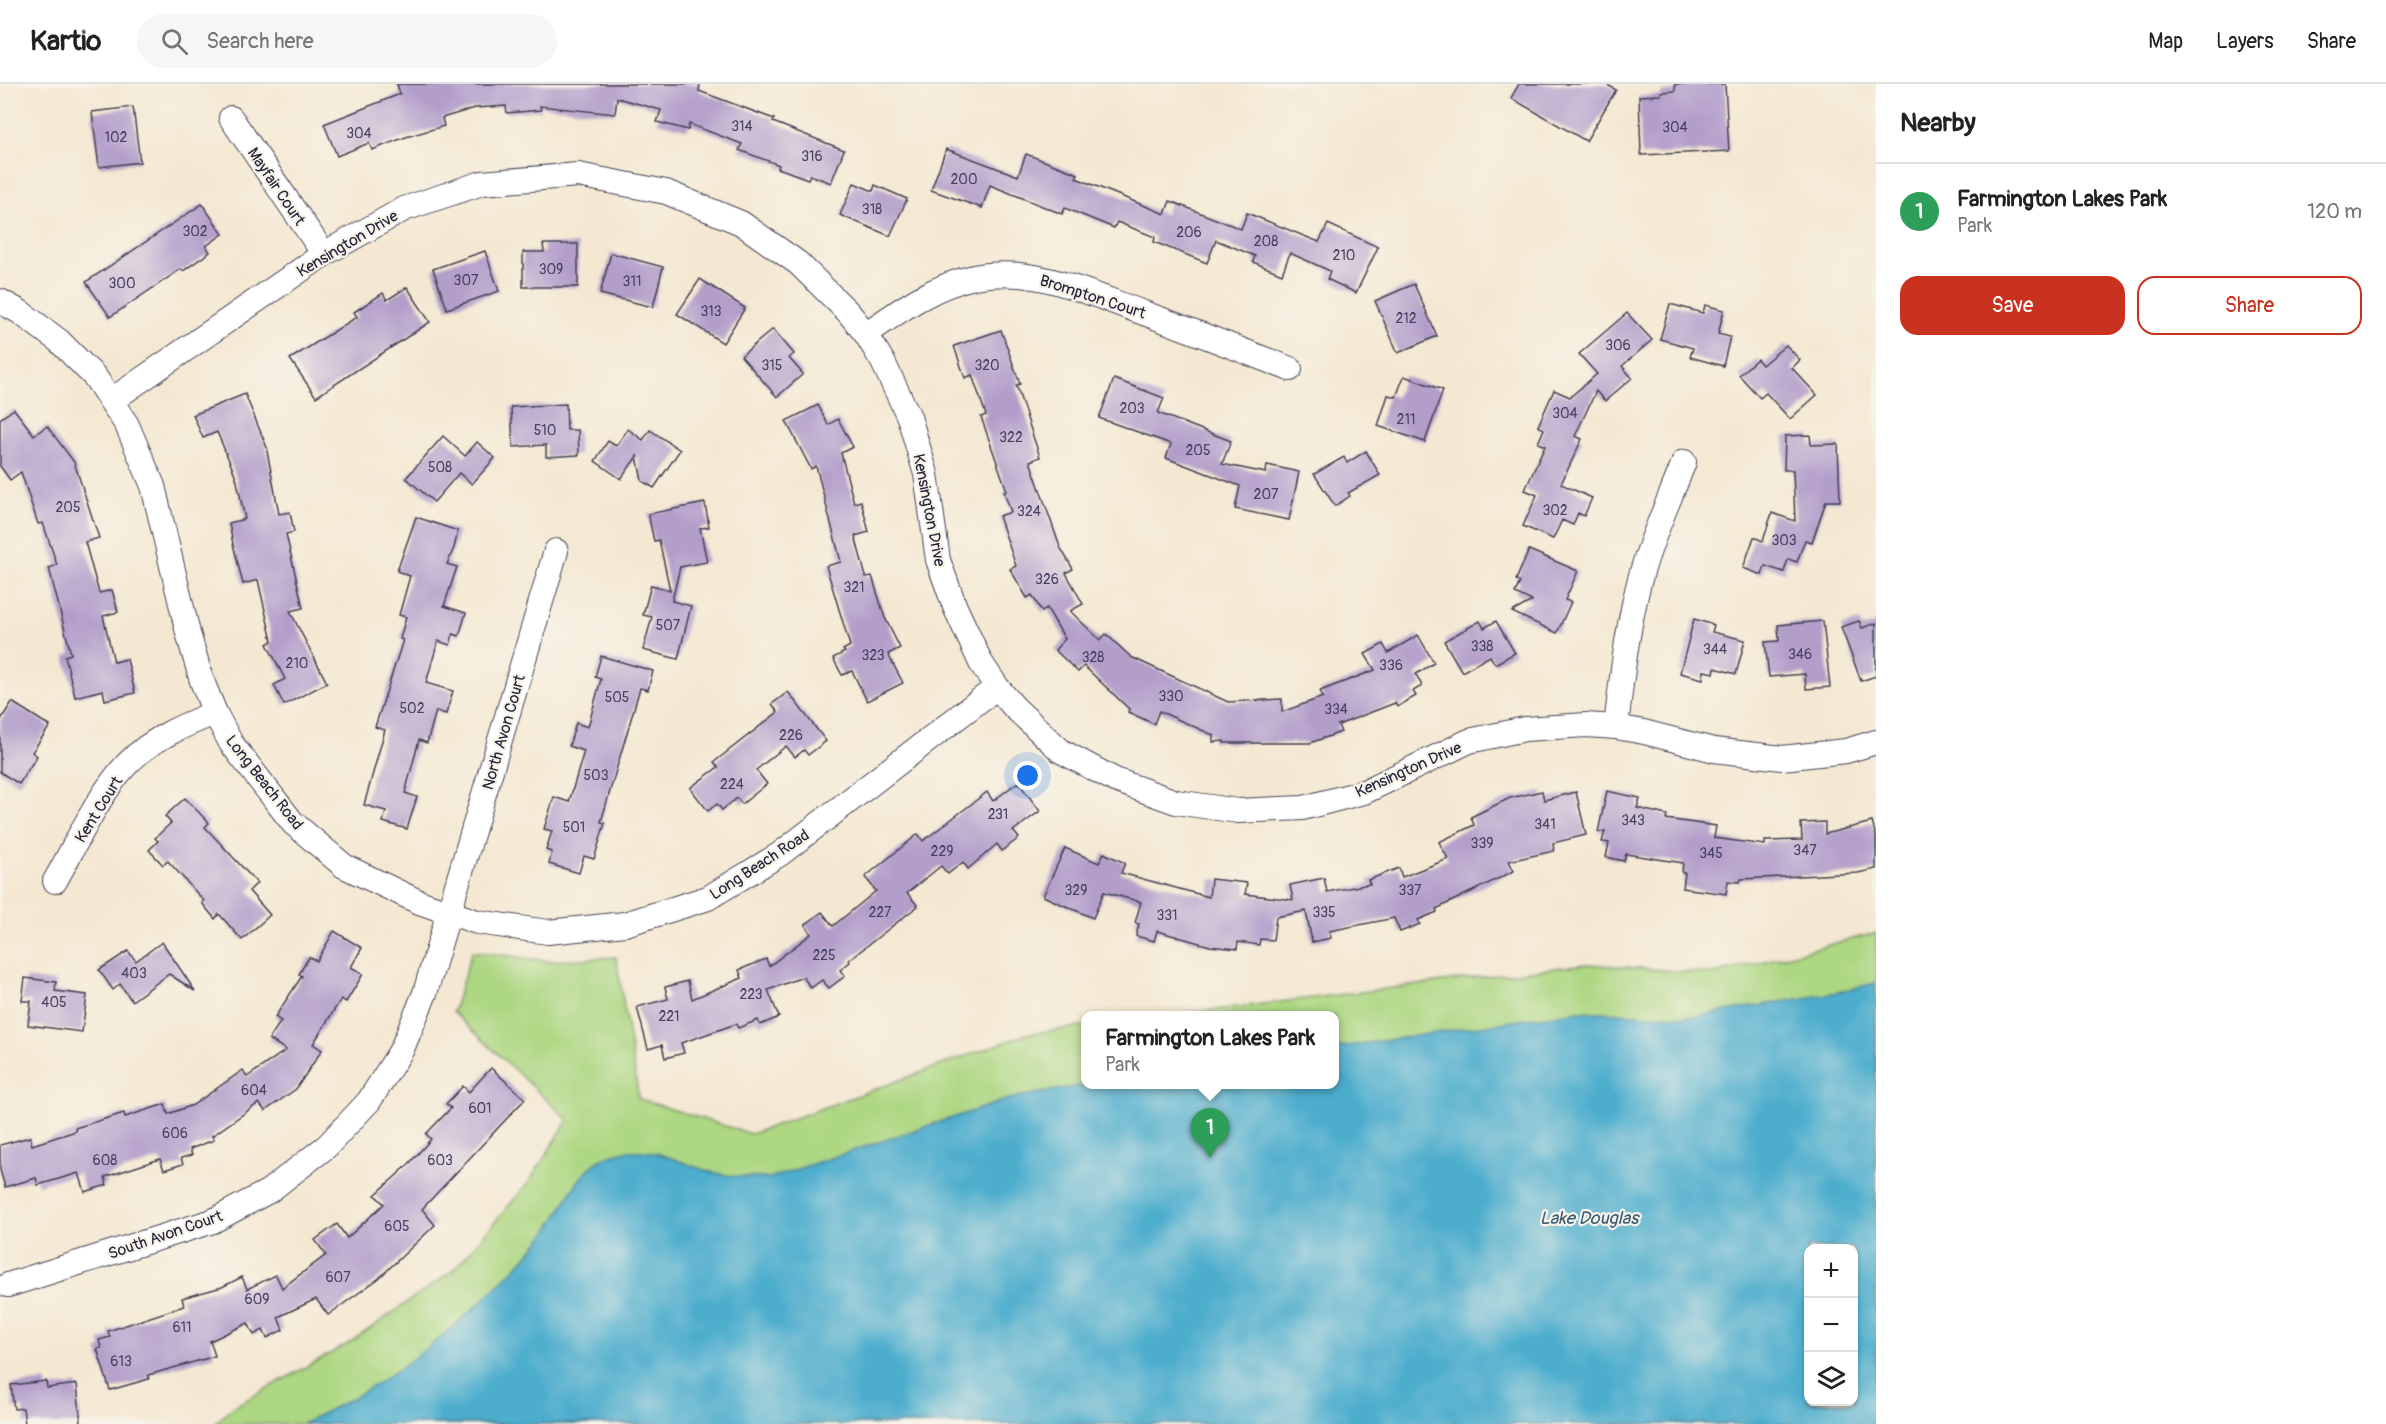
<!DOCTYPE html>
<meta charset="utf-8">
<style>
:root{--surface:#fff;--page:#f6f6f6;--text:#222;--muted:#767676;--line:#e0e0e0;--accent:#c8321e}
body{margin:0;font-family:Pangolin,sans-serif;background:var(--page);color:var(--text)}
.controls{position:absolute;right:18px;bottom:18px;display:grid;overflow:hidden;border-radius:12px;box-shadow:0 2px 4px #0004}
.controls button{width:54px;height:54px;display:grid;place-items:center;padding:0;border:0;border-bottom:2px solid var(--line);background:var(--surface);color:var(--text);font:30px sans-serif}
.you{position:absolute;left:1028px;top:692px;width:21px;height:21px;margin:-15px;border:4px solid #fff;border-radius:50%;background:#1a73e8;box-shadow:0 0 0 9px #1a73e833}
.badge{display:grid;place-items:center;width:39px;height:39px;border-radius:50%;background:var(--accent);color:#fff;font-size:20px;font-weight:700}
.pin{position:absolute;translate:-50% -50px;filter:drop-shadow(0 2px 3px #0008)}
.pin::after{content:'';position:absolute;top:32px;width:21px;height:18px;background:inherit;clip-path:polygon(0 0,100% 0,50% 100%)}
.popup{position:absolute;left:1081px;top:927px;width:258px;height:78px;box-sizing:border-box;display:grid;place-content:center;border-radius:12px;background:var(--surface);filter:drop-shadow(0 2px 4px #0005);font-size:20px;white-space:nowrap;color:var(--muted)}
.popup b{font-size:22px;color:var(--text)}
.popup::after{content:'';position:absolute;left:50%;top:100%;margin-left:-12px;border:12px solid transparent;border-top-color:var(--surface)}
.list{margin:0;padding:0;list-style:none}
h2{display:flex;justify-content:space-between;align-items:center;height:78px;margin:0;padding:0 24px;font-size:26px}
h2 small{font-size:20px;font-weight:400;color:var(--muted)}
.list li{display:grid;grid-template-columns:39px 1fr auto;gap:18px;align-items:center;box-sizing:border-box;height:96px;padding:0 24px;border-top:2px solid var(--line)}
.list b{display:block;font-size:22px;white-space:nowrap}
.list p{margin:0;font-size:20px;white-space:nowrap;color:var(--muted)}
.list em{font-size:20px;font-style:normal;color:var(--muted)}
.actions{display:flex;gap:12px;padding:18px 24px}
.actions a{flex:1;padding:14px 0;border:2px solid var(--accent);border-radius:18px;text-align:center;font-size:21px;color:var(--accent)}
.actions .main{background:var(--accent);color:#fff}
.icon{flex:none;width:33px;height:33px;fill:none;stroke:currentColor;stroke-width:2;stroke-linecap:round;stroke-linejoin:round}
.map{position:relative;flex:none;width:1876px;height:1340px;overflow:hidden}
header{display:flex;align-items:center;gap:36px;box-sizing:border-box;height:84px;padding:0 30px;background:var(--surface);border-bottom:2px solid var(--line)}
header strong{font-size:28px}
nav{display:flex;gap:33px;margin-inline-start:auto;font-size:21px}
.search{width:420px;height:54px;background:var(--page);display:flex;align-items:center;gap:15px;box-sizing:border-box;padding:0 21px;border-radius:33px;color:var(--muted);font-size:22px}
main{display:flex}
aside{flex:1;background:var(--surface)}
.map>svg:first-child{display:block}
.green{fill:#add782;stroke:#687c5e;stroke-width:1.5;fill-rule:evenodd}
.water{fill:#4eadcd;stroke:#386884;stroke-width:1.5;fill-rule:evenodd}
.building{fill:#b39eca}
.lines{fill:none;stroke-linecap:round;stroke-linejoin:round}
.minor-casing{stroke:#424052;stroke-width:26}
.minor{stroke:#fff;stroke-width:24}
.labels{text-anchor:middle;stroke-width:4.5;stroke-linejoin:round;paint-order:stroke}
.number-label{font-size:14px;fill:#46415f}
.street-label{font-size:16px;fill:#22223b;stroke:#f7f3e8}
.water-label{font-size:18px;font-style:italic;fill:#345a75;stroke:#f7f3e8}
</style>
<header>
<strong>Kartio</strong>
<div class="search"><svg class="icon" aria-label="search" viewBox="0 0 24 24"><circle cx="10" cy="10" r="6"/><path d="M15 15l6 6"/></svg>Search here</div>
<nav><a>Map</a><a>Layers</a><a>Share</a></nav>
</header>
<main>
<div class="map">
<svg width="1876" height="1340" viewBox="0 0 1876 1340">
<rect width="100%" height="100%" fill="#f7f3e8"/>
<filter id="ink" filterUnits="userSpaceOnUse"><feTurbulence type="fractalNoise" baseFrequency=".0167" numOctaves="2"/><feDisplacementMap in="SourceGraphic" scale="12" xChannelSelector="R" yChannelSelector="G"/><feConvolveMatrix kernelMatrix="1 2 1 2 8 2 1 2 1" color-interpolation-filters="sRGB"/></filter>
<filter id="wash" filterUnits="userSpaceOnUse"><feTurbulence type="fractalNoise" baseFrequency=".008" numOctaves="4" result="noise"/><feDisplacementMap in="SourceGraphic" scale="24" xChannelSelector="R" yChannelSelector="G"/><feGaussianBlur stdDeviation="1.35" result="paint"/><feColorMatrix in="noise" values="0 0 0 0 0 0 0 0 0 0 0 0 0 0 0 0 0 1.4 0 .05"/><feComposite in="paint" operator="in"/></filter>
<g filter="url(#wash)">
<rect width="100%" height="100%" fill="#f4e8d2"/>
<!-- green -->
<path class="green" d="M1876,849V1340H215L233,1323L346,1261L454,1186L529,1098L568,1036L453,928L472,867L550,877L616,873L639,1015L751,1050L1027,950L1085,942L1086,1000H1334V932L1173,931L1587,880L1714,890ZM1808,1164H1854V1318H1808Z"/>
<!-- water -->
<path class="water" d="M1876,899V1340H302C325,1328 348,1317 370,1304C428,1269 499,1206 542,1154C570,1121 576,1073 628,1067C658,1064 682,1080 711,1088C731,1093 749,1094 770,1094L1012,1014L1089,1000H1334L1335,964L1579,927L1690,933L1828,910ZM1808,1164H1854V1318H1808Z"/>
<g id="blocks">
<!-- building -->
<g class="building">
<polygon points="397,0 700,0 699,7 774,35 773,38 844,66 831,99 810,91 808,95 778,84 779,81 739,66 742,60 689,40 688,46 657,38 661,26 617,14 615,30 540,22 541,26 507,29 506,22 475,24 442,34 444,42 406,53 372,66 369,59 337,72 324,40 400,10"/>
<polygon points="1519,0 1606,0 1616,6 1586,57 1511,14"/>
<polygon points="1675,0 1725,0 1729,67 1641,71 1639,12 1661,11 1661,8 1675,7"/>
<polygon points="133,23 140,78 99,83 92,28"/>
<polygon points="946,65 1018,92 1026,70 1078,90 1076,94 1165,130 1170,117 1241,145 1247,129 1319,158 1328,140 1378,163 1356,209 1327,195 1330,187 1290,169 1282,190 1253,178 1255,172 1216,156 1207,179 1154,158 1155,153 1117,138 1114,144 1065,124 1062,130 990,101 982,124 931,106"/>
<polygon points="854,99 873,107 875,101 907,115 890,152 840,131"/>
<polygon points="202,120 223,150 206,162 210,168 183,187 181,185 110,233 86,198"/>
<polygon points="543,160 578,160 578,203 523,203 523,168 544,168"/>
<polygon points="485,167 499,207 447,225 433,185"/>
<polygon points="611,169 663,183 653,223 600,210"/>
<polygon points="700,195 745,224 723,259 677,230"/>
<polygon points="1414,200 1437,252 1398,269 1375,217"/>
<polygon points="407,203 430,238 316,313 290,275 357,233 354,228 383,209 387,216"/>
<polygon points="1670,220 1703,229 1705,221 1724,226 1718,250 1730,253 1723,282 1690,273 1693,264 1660,255"/>
<polygon points="1627,229 1652,256 1622,282 1632,294 1605,317 1596,307 1575,352 1582,355 1561,400 1592,414 1584,432 1578,429 1573,441 1562,436 1553,455 1523,442 1537,411 1525,406 1545,362 1538,359 1544,345 1538,342 1554,306 1570,313 1597,290 1579,270"/>
<polygon points="773,245 794,270 789,274 803,290 777,313 741,272"/>
<polygon points="1001,246 1020,300 1016,301 1040,373 1030,377 1060,463 1073,485 1066,489 1083,520 1070,527 1100,556 1106,550 1131,573 1228,618 1282,615 1282,628 1323,613 1320,607 1375,586 1365,570 1383,560 1388,569 1418,551 1434,579 1416,590 1422,602 1413,607 1416,612 1397,623 1395,619 1338,641 1341,648 1310,659 1224,659 1224,657 1213,658 1213,651 1159,627 1154,640 1128,628 1129,625 1084,582 1078,588 1055,566 1065,555 1047,524 1042,528 1032,511 1027,514 1010,485 1016,482 999,432 1011,428 1004,408 1007,407 981,333 986,331 972,291 965,294 954,262"/>
<polygon points="1786,261 1800,276 1792,284 1817,311 1790,335 1766,309 1760,314 1739,291 1757,275 1762,281"/>
<polygon points="1404,292 1443,306 1425,358 1378,342 1388,311 1396,313"/>
<polygon points="1114,295 1164,314 1158,329 1231,357 1222,380 1266,389 1267,381 1299,388 1289,436 1235,425 1240,402 1166,374 1171,360 1099,334"/>
<polygon points="245,310 268,366 267,367 279,430 290,428 294,448 286,450 303,524 290,527 327,599 284,621 274,601 285,595 267,560 272,557 258,496 243,500 233,460 229,439 245,435 236,393 217,348 203,354 193,331"/>
<polygon points="566,320 567,346 578,346 579,371 546,373 546,361 513,363 511,323"/>
<polygon points="818,321 828,341 838,335 853,363 841,369 854,419 861,417 869,448 855,452 866,493 872,492 885,534 900,564 888,570 903,599 867,617 852,587 842,591 833,574 845,568 843,566 850,562 826,482 841,478 816,382 811,385 786,337"/>
<polygon points="14,325 34,351 47,342 74,378 99,454 85,458 99,509 112,506 118,528 103,532 114,578 127,575 135,609 105,616 103,606 75,613 65,572 71,570 49,484 57,481 43,439 38,440 21,388 10,396 0,382 0,335"/>
<polygon points="628,345 643,356 650,346 680,366 654,404 642,397 637,372 621,395 595,377 608,357 616,362"/>
<polygon points="1810,351 1811,361 1838,360 1840,417 1826,417 1812,458 1805,456 1797,478 1788,475 1784,488 1765,482 1762,491 1743,484 1754,453 1763,457 1772,429 1795,437 1793,386 1784,386 1785,352"/>
<polygon points="443,352 465,372 477,358 495,374 472,400 459,389 434,418 406,394"/>
<polygon points="1366,367 1380,391 1348,409 1350,412 1335,422 1314,390 1344,373 1347,379"/>
<polygon points="705,419 709,443 700,444 707,478 680,483 672,517 691,522 678,575 643,566 652,533 643,531 651,501 670,506 659,456 654,457 648,430"/>
<polygon points="416,433 458,447 454,464 447,480 457,483 444,522 466,529 459,552 453,550 450,561 438,557 426,599 453,607 446,630 436,627 427,659 419,656 405,709 417,713 407,745 383,738 386,727 364,721 385,646 375,643 403,556 400,555 406,533 399,531 410,492 397,487"/>
<polygon points="1529,466 1578,487 1565,516 1571,518 1557,549 1512,528 1532,517 1515,509 1520,498 1516,496"/>
<polygon points="1694,535 1714,541 1712,548 1745,556 1736,590 1715,584 1714,589 1704,587 1703,595 1680,589"/>
<polygon points="1480,537 1484,544 1496,537 1515,569 1495,580 1490,572 1462,588 1444,557"/>
<polygon points="1823,537 1830,603 1806,605 1805,590 1769,593 1765,558 1779,557 1778,541"/>
<polygon points="1859,537 1862,544 1876,539 1876,592 1861,597 1841,543"/>
<polygon points="601,572 653,587 648,606 640,604 601,738 605,739 594,775 584,772 579,789 549,780 552,768 546,766 552,747 544,745 554,713 569,718 584,667 569,662 576,639 588,643 601,595 595,593"/>
<polygon points="788,608 826,657 808,671 804,666 795,673 786,662 756,686 767,700 742,720 737,714 722,726 717,720 708,727 690,704 718,683 714,678 778,628 772,620"/>
<polygon points="12,618 50,642 32,668 37,672 19,700 0,688 0,637"/>
<polygon points="1018,698 1040,727 1013,747 1019,754 1002,767 997,760 968,785 963,778 948,790 941,782 907,809 918,822 849,876 850,878 840,886 845,892 829,904 822,896 811,904 803,893 768,906 779,933 760,941 758,936 738,944 736,940 681,959 684,969 665,974 662,961 648,965 637,923 668,915 665,903 688,897 692,915 742,894 739,886 766,875 769,882 811,850 805,841 822,828 833,842 876,807 865,793 918,750 923,757 987,708 993,717"/>
<polygon points="1542,707 1544,716 1576,708 1586,751 1553,759 1554,767 1509,777 1514,787 1436,825 1437,828 1418,836 1420,840 1400,848 1394,834 1329,847 1331,854 1312,858 1306,827 1276,833 1273,856 1260,855 1259,861 1238,858 1237,865 1210,862 1157,847 1154,857 1136,852 1139,840 1135,839 1141,818 1104,808 1093,834 1043,812 1065,764 1099,779 1104,769 1125,779 1121,789 1209,813 1211,795 1247,799 1245,810 1293,816 1290,801 1324,794 1327,808 1370,800 1368,796 1399,784 1402,793 1448,775 1439,758 1474,741 1471,733 1510,714"/>
<polygon points="1607,707 1640,714 1637,724 1667,731 1666,735 1716,742 1714,754 1765,761 1765,757 1802,756 1801,739 1825,738 1825,750 1872,738 1876,752 1876,785 1858,789 1741,795 1740,798 1728,797 1726,810 1683,804 1685,789 1682,789 1683,779 1626,770 1624,777 1606,773 1609,759 1602,758 1605,747 1598,748"/>
<polygon points="185,714 209,739 205,743 257,799 249,807 270,831 242,856 219,830 215,835 202,819 204,817 168,777 163,781 149,766 158,757 155,754 171,739 165,732"/>
<polygon points="334,847 362,864 351,883 363,890 346,918 341,915 313,960 322,966 296,1005 265,1027 259,1019 212,1052 214,1056 190,1065 192,1071 181,1074 183,1080 164,1086 160,1075 105,1093 107,1101 85,1108 79,1089 38,1101 36,1094 5,1103 0,1086 0,1061 30,1053 32,1061 76,1047 75,1044 124,1029 125,1033 165,1020 168,1030 193,1021 243,986 247,993 286,966 269,955 281,937 275,933 302,892 299,890 309,873 317,877"/>
<polygon points="162,858 195,907 169,890 132,917 120,900 113,906 99,886 128,867 136,877"/>
<polygon points="25,894 56,898 55,907 87,911 82,948 28,941 31,917 22,917"/>
<polygon points="491,984 525,1015 422,1125 435,1141 378,1195 328,1231 316,1215 278,1233 283,1246 267,1254 263,1246 254,1251 248,1239 210,1257 215,1272 148,1291 149,1295 110,1306 97,1265 101,1264 99,1256 110,1253 108,1247 184,1222 182,1214 222,1203 242,1193 247,1205 276,1191 282,1204 326,1171 315,1156 337,1140 347,1154 384,1120 375,1111 408,1081 431,1055 426,1050 451,1024 446,1020 463,1002 469,1008"/>
<polygon points="46,1297 47,1304 77,1300 81,1340 25,1340 23,1324 14,1325 11,1301"/>
</g>
</g>
</g>
<g filter="url(#ink)">
<use href="#blocks" fill-opacity="0" stroke="#424052" stroke-width="1.5"/>
<g class="lines">
<!-- minor casing -->
<g class="minor-casing">
<g id="minor">
<polyline points="231,34 324,170"/>
<polyline points="0,217 20,228 59,257 95,293 127,341 153,402 188,549 202,597 215,629 231,659 293,739 344,782 419,818 477,838 548,848 625,840 708,814 780,770 997,603"/>
<path d="M866,250C900,226 933,202 974,193C1032,181 1088,209 1141,228C1191,246 1241,266 1290,285"/>
<polyline points="112,316 324,170 404,125 482,99 578,91 666,108 741,139 798,179 848,228 866,250 883,278 909,333 926,390 938,476 955,523 981,579 997,603 1014,623 1061,667 1115,696 1176,718 1238,727 1303,724 1364,708 1469,657 1525,645 1586,641 1616,643 1644,648 1714,666 1782,674 1846,667 1876,658"/>
<path d="M1616,643C1621,599 1626,555 1636,511C1646,465 1667,422 1684,378"/>
<path d="M55,797C76,760 99,709 128,679C151,655 184,641 215,629"/>
<polyline points="8,1201 213,1137 269,1107 327,1062 369,1017 402,965 425,909 556,467"/>
</g>
</g>
<!-- minor -->
<use href="#minor" class="minor"/>
</g>
</g>
<g class="labels">
<!-- number labels -->
<g class="number-label">
<text x="742" y="47">314</text>
<text x="1675" y="48">304</text>
<text x="359" y="54">304</text>
<text x="116" y="58">102</text>
<text x="812" y="77">316</text>
<text x="964" y="100">200</text>
<text x="872" y="130">318</text>
<text x="195" y="152">302</text>
<text x="1189" y="153">206</text>
<text x="1266" y="162">208</text>
<text x="1344" y="176">210</text>
<text x="551" y="190">309</text>
<text x="466" y="201">307</text>
<text x="632" y="202">311</text>
<text x="122" y="204">300</text>
<text x="711" y="232">313</text>
<text x="1406" y="239">212</text>
<text x="1618" y="266">306</text>
<text x="772" y="286">315</text>
<text x="987" y="286">320</text>
<text x="1132" y="329">203</text>
<text x="1565" y="334">304</text>
<text x="1406" y="340">211</text>
<text x="545" y="351">510</text>
<text x="1011" y="358">322</text>
<text x="1198" y="371">205</text>
<text x="440" y="388">508</text>
<text x="1266" y="415">207</text>
<text x="68" y="428">205</text>
<text x="1555" y="431">302</text>
<text x="1029" y="432">324</text>
<text x="1784" y="461">303</text>
<text x="1047" y="500">326</text>
<text x="854" y="508">321</text>
<text x="668" y="546">507</text>
<text x="1482" y="567">338</text>
<text x="1715" y="570">344</text>
<text x="1800" y="575">346</text>
<text x="873" y="576">323</text>
<text x="1093" y="578">328</text>
<text x="297" y="584">210</text>
<text x="1391" y="586">336</text>
<text x="1171" y="617">330</text>
<text x="617" y="618">505</text>
<text x="412" y="629">502</text>
<text x="1336" y="630">334</text>
<text x="791" y="656">226</text>
<text x="596" y="696">503</text>
<text x="732" y="705">224</text>
<text x="998" y="735">231</text>
<text x="1633" y="741">343</text>
<text x="1545" y="745">341</text>
<text x="574" y="748">501</text>
<text x="1482" y="764">339</text>
<text x="1805" y="771">347</text>
<text x="942" y="772">229</text>
<text x="1711" y="774">345</text>
<text x="1076" y="811">329</text>
<text x="1410" y="811">337</text>
<text x="880" y="833">227</text>
<text x="1324" y="833">335</text>
<text x="1167" y="836">331</text>
<text x="824" y="876">225</text>
<text x="134" y="894">403</text>
<text x="751" y="915">223</text>
<text x="54" y="923">405</text>
<text x="669" y="937">221</text>
<text x="254" y="1011">604</text>
<text x="480" y="1029">601</text>
<text x="175" y="1054">606</text>
<text x="105" y="1081">608</text>
<text x="440" y="1081">603</text>
<text x="397" y="1147">605</text>
<text x="338" y="1198">607</text>
<text x="257" y="1220">609</text>
<text x="182" y="1248">611</text>
<text x="121" y="1282">613</text>
</g>
<!-- street labels -->
<g class="street-label">
<text transform="translate(277 102) rotate(56)" y="6">Mayfair Court</text>
<text transform="translate(347 159) rotate(-31)" y="6">Kensington Drive</text>
<text transform="translate(1093 212) rotate(18)" y="6">Brompton Court</text>
<text transform="translate(930 426) rotate(79)" y="6">Kensington Drive</text>
<text transform="translate(503 648) rotate(-74)" y="6">North Avon Court</text>
<text transform="translate(1408 685) rotate(-24)" y="6">Kensington Drive</text>
<text transform="translate(265 698) rotate(52)" y="6">Long Beach Road</text>
<text transform="translate(98 725) rotate(-58)" y="6">Kent Court</text>
<text transform="translate(759 780) rotate(-33)" y="6">Long Beach Road</text>
<text transform="translate(165 1150) rotate(-19)" y="6">South Avon Court</text>
</g>
<!-- water labels -->
<g class="water-label">
<text x="1589" y="1140">Lake Douglas</text>
</g>
</g>
</svg>
<div class="controls">
<button>+</button>
<button>−</button>
<button><svg class="icon" aria-label="layers" viewBox="0 0 24 24"><path d="M12 4l9 5-9 5-9-5zM3 14l9 5 9-5"/></svg></button>
</div>
<div class="you"></div>
<div class="pin badge" style="left:1210px;top:1074px;background:#2e9e5b">1</div>
<div class="popup"><b>Farmington Lakes Park</b>Park</div>
</div>
<aside>
<h2>Nearby<small></small></h2>
<ul class="list">
<li><span class="badge" style="background:#2e9e5b">1</span><div><b>Farmington Lakes Park</b><p>Park</p></div><em>120 m</em></li>
</ul>
<div class="actions"><a class="main">Save</a><a>Share</a></div>
</aside>
</main>
